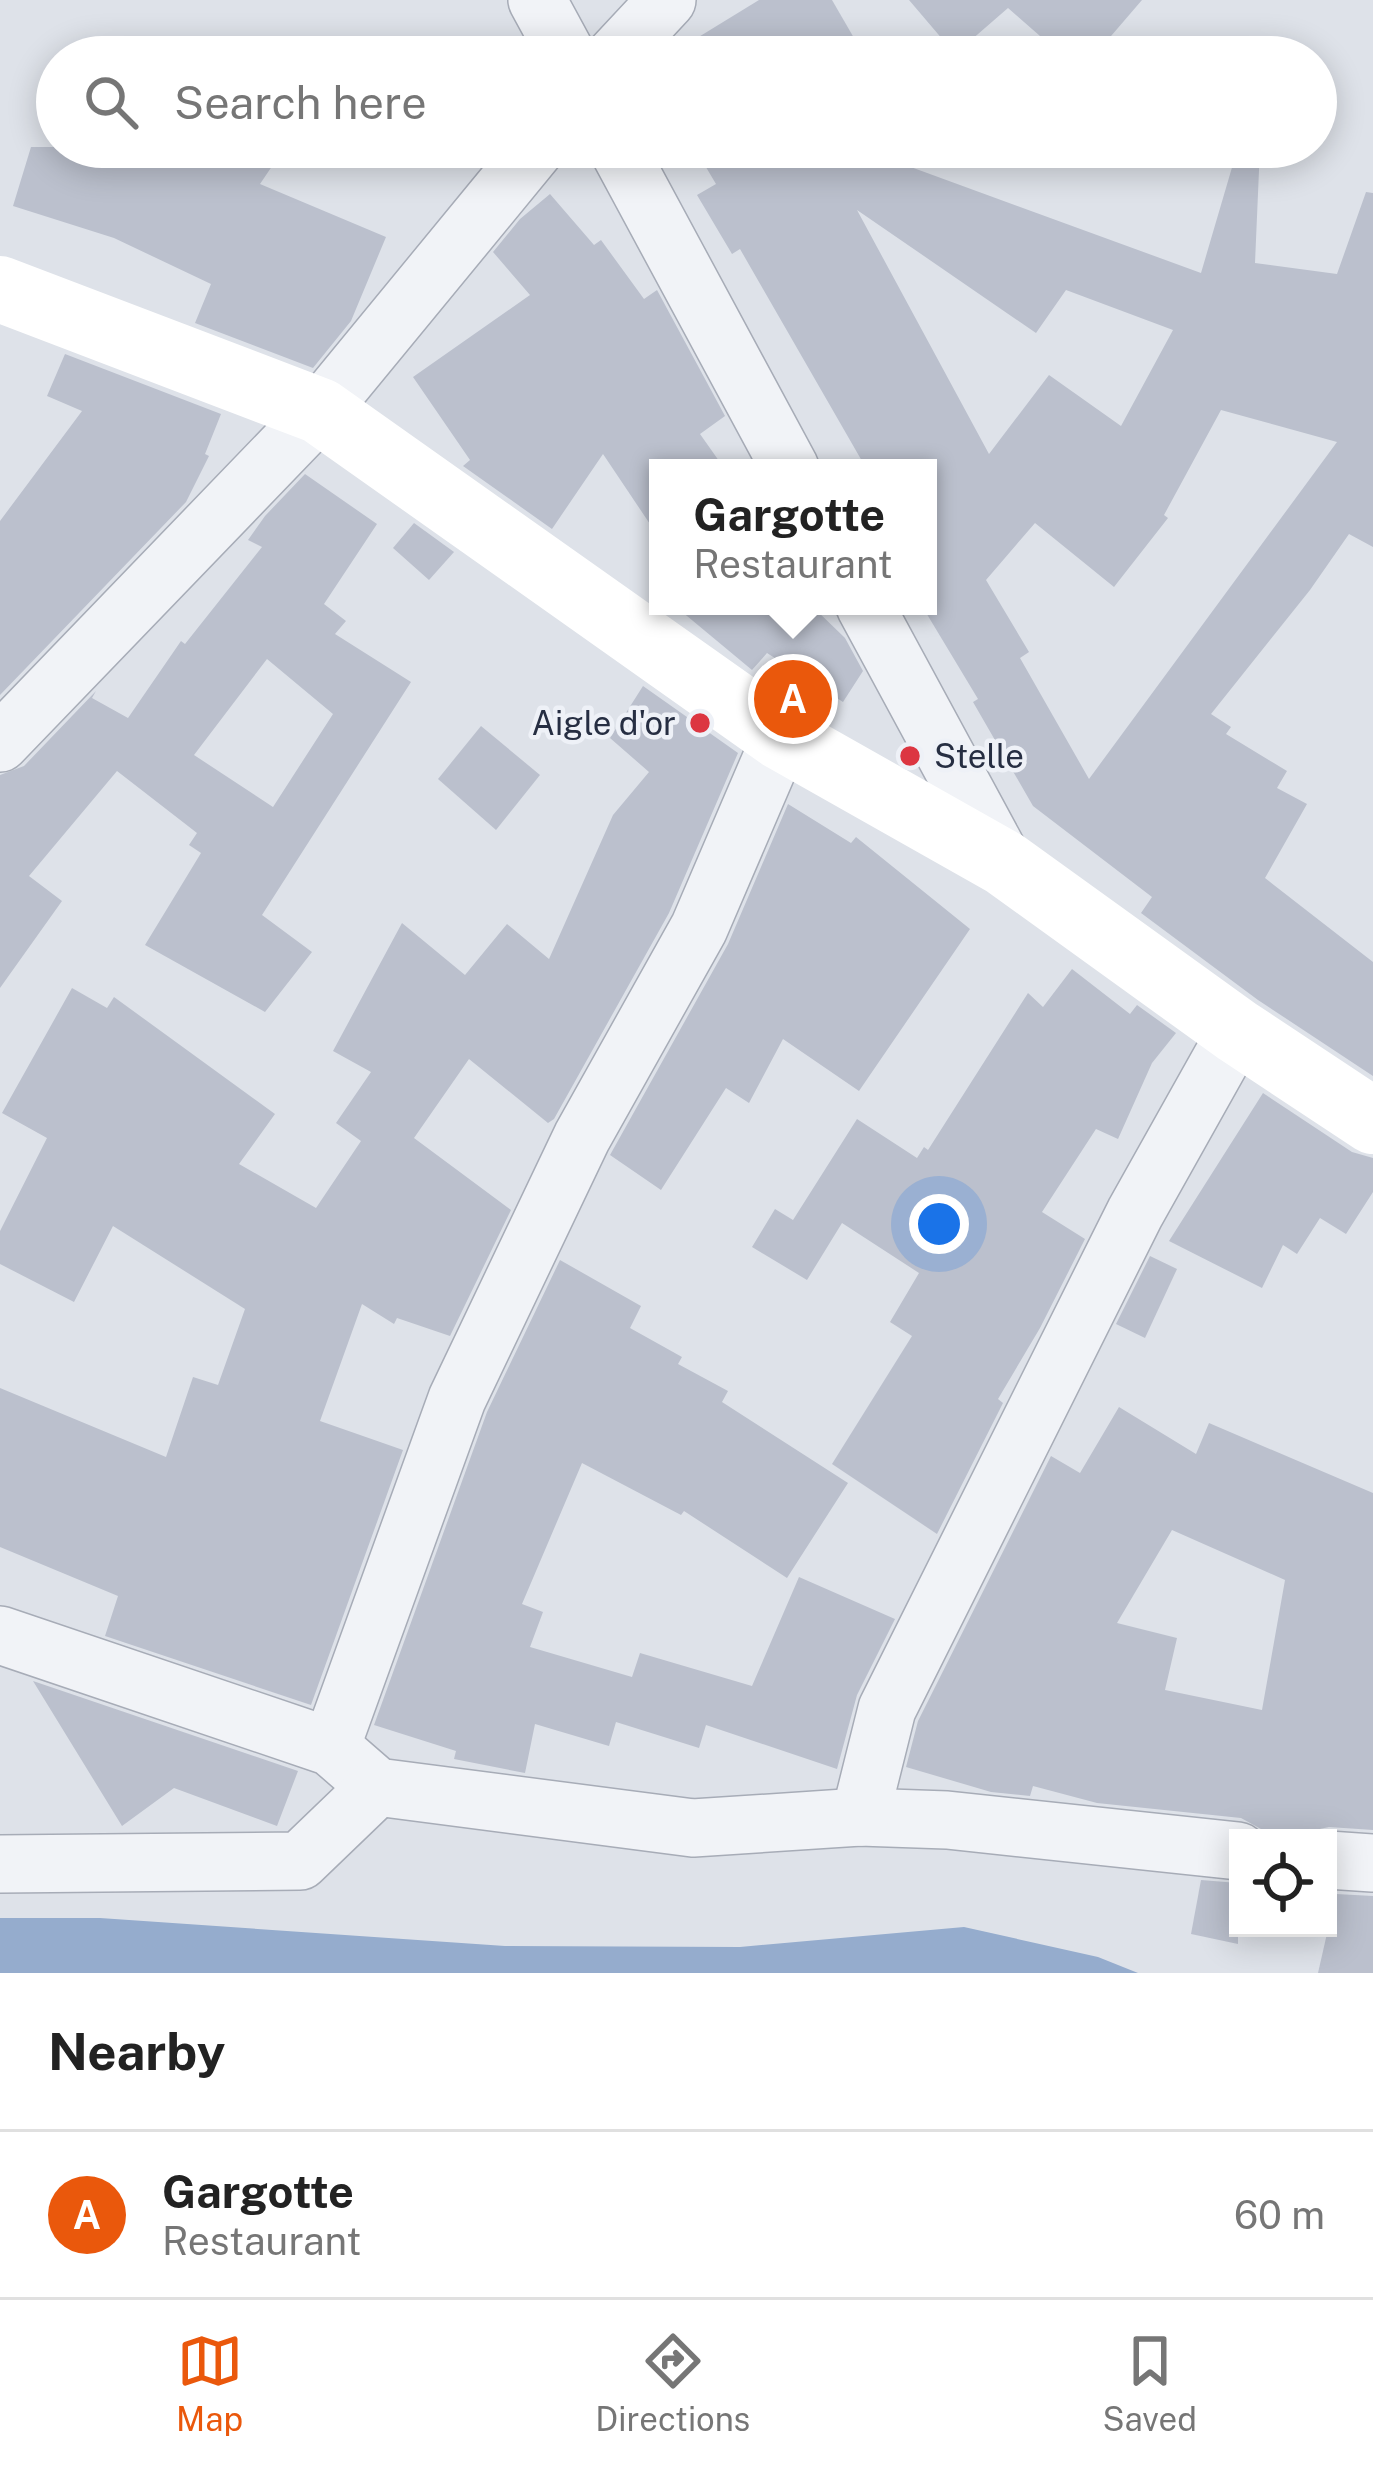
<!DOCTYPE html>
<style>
:root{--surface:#fff;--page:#f2f2f2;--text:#222;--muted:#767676;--line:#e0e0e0;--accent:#ea580c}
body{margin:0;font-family:"Public Sans",sans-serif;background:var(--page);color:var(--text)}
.controls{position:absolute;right:36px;bottom:36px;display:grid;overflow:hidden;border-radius:0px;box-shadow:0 6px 30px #0003}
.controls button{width:108px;height:108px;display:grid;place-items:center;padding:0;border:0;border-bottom:3px solid var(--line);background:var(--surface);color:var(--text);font:60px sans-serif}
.you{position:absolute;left:939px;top:1224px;width:42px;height:42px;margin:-30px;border:9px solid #fff;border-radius:50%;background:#1a73e8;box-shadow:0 0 0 18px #1a73e833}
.badge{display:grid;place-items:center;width:78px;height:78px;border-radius:50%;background:var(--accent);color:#fff;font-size:39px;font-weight:700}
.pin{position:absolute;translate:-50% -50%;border:6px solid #fff;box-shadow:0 3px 12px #0006}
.popup{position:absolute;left:649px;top:459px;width:288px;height:156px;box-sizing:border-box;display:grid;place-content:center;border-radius:0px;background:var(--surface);filter:drop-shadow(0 3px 9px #0005);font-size:39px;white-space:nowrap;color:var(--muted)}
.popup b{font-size:45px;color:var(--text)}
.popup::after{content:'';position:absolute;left:50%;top:100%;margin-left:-24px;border:24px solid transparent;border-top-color:var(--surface)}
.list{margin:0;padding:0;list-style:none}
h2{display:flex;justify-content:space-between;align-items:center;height:156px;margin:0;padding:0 48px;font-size:51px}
h2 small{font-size:39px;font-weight:400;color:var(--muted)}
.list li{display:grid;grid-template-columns:78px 1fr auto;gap:36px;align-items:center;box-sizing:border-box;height:168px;padding:0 48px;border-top:3px solid var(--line)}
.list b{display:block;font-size:45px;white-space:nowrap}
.list p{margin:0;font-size:39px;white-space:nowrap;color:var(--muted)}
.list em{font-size:39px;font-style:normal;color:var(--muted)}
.icon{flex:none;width:66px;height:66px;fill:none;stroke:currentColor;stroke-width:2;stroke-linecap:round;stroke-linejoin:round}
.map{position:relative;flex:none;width:1373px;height:1973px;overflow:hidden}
.search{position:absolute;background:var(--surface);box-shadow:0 6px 30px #0003;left:36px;right:36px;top:36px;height:132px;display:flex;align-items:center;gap:30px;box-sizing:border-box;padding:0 42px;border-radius:66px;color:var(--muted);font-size:45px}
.sheet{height:324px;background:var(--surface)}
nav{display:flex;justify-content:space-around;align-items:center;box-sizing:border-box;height:168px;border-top:3px solid var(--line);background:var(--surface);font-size:33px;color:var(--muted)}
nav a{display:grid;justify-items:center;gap:6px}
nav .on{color:var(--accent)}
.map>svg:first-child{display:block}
.water{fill:#95accd}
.building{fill:#bbc0cd;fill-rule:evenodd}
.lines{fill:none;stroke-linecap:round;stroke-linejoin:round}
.street-casing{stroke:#a7acb7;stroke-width:60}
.street{stroke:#f1f3f7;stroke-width:57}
.secondary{stroke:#fff;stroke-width:66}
.poi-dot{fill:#dc3641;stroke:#eef1f7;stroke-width:4.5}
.labels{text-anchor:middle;stroke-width:9;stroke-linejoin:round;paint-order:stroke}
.poi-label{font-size:33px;fill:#262e42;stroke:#eef1f7;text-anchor:end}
</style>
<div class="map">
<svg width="1373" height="1973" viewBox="0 0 1373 1973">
<rect width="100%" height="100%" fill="#dee2e9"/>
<!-- water -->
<polygon class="water" points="0,1918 100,1918 505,1946 740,1947 964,1927 1098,1957 1138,1973 0,1973"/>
<!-- building -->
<g class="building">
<polygon points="759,0 832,0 865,57 666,57"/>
<polygon points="909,0 1142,0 1093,57 1064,57 1008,8 955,54"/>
<polygon points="31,147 285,147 260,184 386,237 351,321 313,368 195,323 211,284 114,238 13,206"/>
<path d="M694,147H879L878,155L1201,273L1238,147H1260L1255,263L1337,274L1366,192L1373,193V547L1349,534L1310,590L1211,714L1231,727L1226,734L1287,771L1277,788L1307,804L1265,878L1373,962V1076L1258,1000L1141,913L1152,897L1033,806L973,702L978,699L922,606H928V468H866L740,249L732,254L697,195L716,184ZM857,210L1036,333L1066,290L1173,330L1121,426L1049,375L989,454ZM1221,410L1337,442L1089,779L1020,658L1029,652L986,580L1035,523L1114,587L1168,518L1164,515Z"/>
<polygon points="550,194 594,245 601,240 644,299 657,290 725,416 700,434 724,468 658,468 658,536 603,454 552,529 463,466 470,460 413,377 530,295 493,252 520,219"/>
<polygon points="65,354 221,414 205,454 209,456 186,502 0,695 0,521 82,411 47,396"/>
<path d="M305,474L377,524L324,604L346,621L335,634L411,682L262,915L312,952L265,1012L145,945L201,853L189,845L197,833L117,771L29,876L62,901L0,988V775L24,766L96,691L92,698L128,718L181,641L185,644L262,547L248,540L265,516ZM267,659L333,714L273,807L194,755Z"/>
<polygon points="414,523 454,552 429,580 393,548"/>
<polygon points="675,606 812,606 845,638 863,671 843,702 767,653 752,670"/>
<polygon points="643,686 738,753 669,913 554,1119 548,1123 469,1059 414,1138 511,1210 450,1336 397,1318 394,1324 362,1304 320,1421 403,1450 311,1705 105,1636 118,1596 0,1547 0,1388 166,1457 193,1377 218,1385 245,1309 113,1226 74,1302 0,1264 0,1231 47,1138 2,1113 72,988 107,1008 114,997 275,1114 239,1164 316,1208 361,1141 336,1123 371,1072 333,1051 402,923 465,975 507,924 549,959 613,815 649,772 610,738"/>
<polygon points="481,726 540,775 496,830 438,779"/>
<polygon points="788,804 851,843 856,837 970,929 859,1091 783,1039 749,1103 726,1088 661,1190 610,1155 728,944"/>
<polygon points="1072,969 1130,1014 1137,1005 1176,1033 1152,1063 1118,1139 1096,1129 1042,1212 1085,1239 1040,1328 998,1399 1003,1403 937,1534 832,1464 912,1336 890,1322 919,1273 842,1223 807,1280 752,1247 775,1209 793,1220 857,1119 917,1158 924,1147 928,1150 1028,993 1043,1007"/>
<polygon points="1263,1093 1352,1152 1373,1158 1373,1192 1346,1234 1320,1218 1297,1254 1283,1245 1262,1288 1169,1241"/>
<polygon points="1150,1256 1177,1269 1145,1338 1116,1324"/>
<polygon points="560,1260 641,1306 630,1328 682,1357 678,1364 728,1391 722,1402 848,1483 787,1578 684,1511 681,1515 582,1463 522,1604 543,1612 530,1647 632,1677 640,1653 752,1686 799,1577 895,1619 857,1695 837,1769 706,1725 699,1748 616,1722 609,1746 535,1724 525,1773 454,1759 456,1751 374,1725 487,1412"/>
<path d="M1119,1407L1196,1454L1209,1423L1373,1493V1830L1329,1827L1315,1830L1305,1838L1261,1829L1241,1818L1097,1803L1033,1786L1030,1796L991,1792L906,1767L918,1721L1051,1456L1080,1473ZM1172,1530L1285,1580L1262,1710L1165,1690L1177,1638L1117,1623Z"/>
<polygon points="33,1681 298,1771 277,1826 174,1788 122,1826"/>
<polygon points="1201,1880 1238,1883 1238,1944 1191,1934"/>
<polygon points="1336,1894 1373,1896 1373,1973 1318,1973"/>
</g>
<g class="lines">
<!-- street casing -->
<g class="street-casing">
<g id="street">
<polyline points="537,0 568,57"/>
<polyline points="614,57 667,0"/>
<polyline points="617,147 790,468"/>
<polyline points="865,606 1004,863"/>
<polyline points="0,743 320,411 537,147"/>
<polyline points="0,1635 331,1747 377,1787 693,1828 860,1817 947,1820 1238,1851"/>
<polyline points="331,1747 457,1399 582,1137 699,928 781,737"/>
<polyline points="860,1817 887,1709 1135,1213 1237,1031"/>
<polyline points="1328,1860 1373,1863"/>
<polyline points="0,1864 300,1861 377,1787"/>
</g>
</g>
<!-- street -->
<use href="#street" class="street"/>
<!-- secondary -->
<polyline class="secondary" points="0,289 320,411 781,737 1004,863 1237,1031 1373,1121"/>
</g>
<!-- markers -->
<g class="poi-dot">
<circle cx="700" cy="723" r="12"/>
<circle cx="910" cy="756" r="12"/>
</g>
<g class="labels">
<!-- poi labels -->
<g class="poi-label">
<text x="676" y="735">Aigle d'or</text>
<text x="934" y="768" text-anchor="start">Stelle</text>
</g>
</g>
</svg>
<div class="controls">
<button><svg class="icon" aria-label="locate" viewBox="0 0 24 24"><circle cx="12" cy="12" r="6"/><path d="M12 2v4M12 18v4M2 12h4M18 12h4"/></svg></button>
</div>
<div class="you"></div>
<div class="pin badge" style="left:793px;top:699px">A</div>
<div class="popup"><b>Gargotte</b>Restaurant</div>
<div class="search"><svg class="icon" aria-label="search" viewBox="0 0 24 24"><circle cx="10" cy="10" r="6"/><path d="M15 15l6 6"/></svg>Search here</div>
</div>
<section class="sheet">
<h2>Nearby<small></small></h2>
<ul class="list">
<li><span class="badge">A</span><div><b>Gargotte</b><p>Restaurant</p></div><em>60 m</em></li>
</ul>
</section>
<nav>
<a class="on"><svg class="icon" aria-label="map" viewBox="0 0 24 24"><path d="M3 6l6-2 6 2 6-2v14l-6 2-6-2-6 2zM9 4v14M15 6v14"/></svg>Map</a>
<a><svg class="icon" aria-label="directions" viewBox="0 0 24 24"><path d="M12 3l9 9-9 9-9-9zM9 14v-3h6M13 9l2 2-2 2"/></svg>Directions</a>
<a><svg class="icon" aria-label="saved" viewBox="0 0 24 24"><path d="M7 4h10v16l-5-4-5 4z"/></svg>Saved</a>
</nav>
